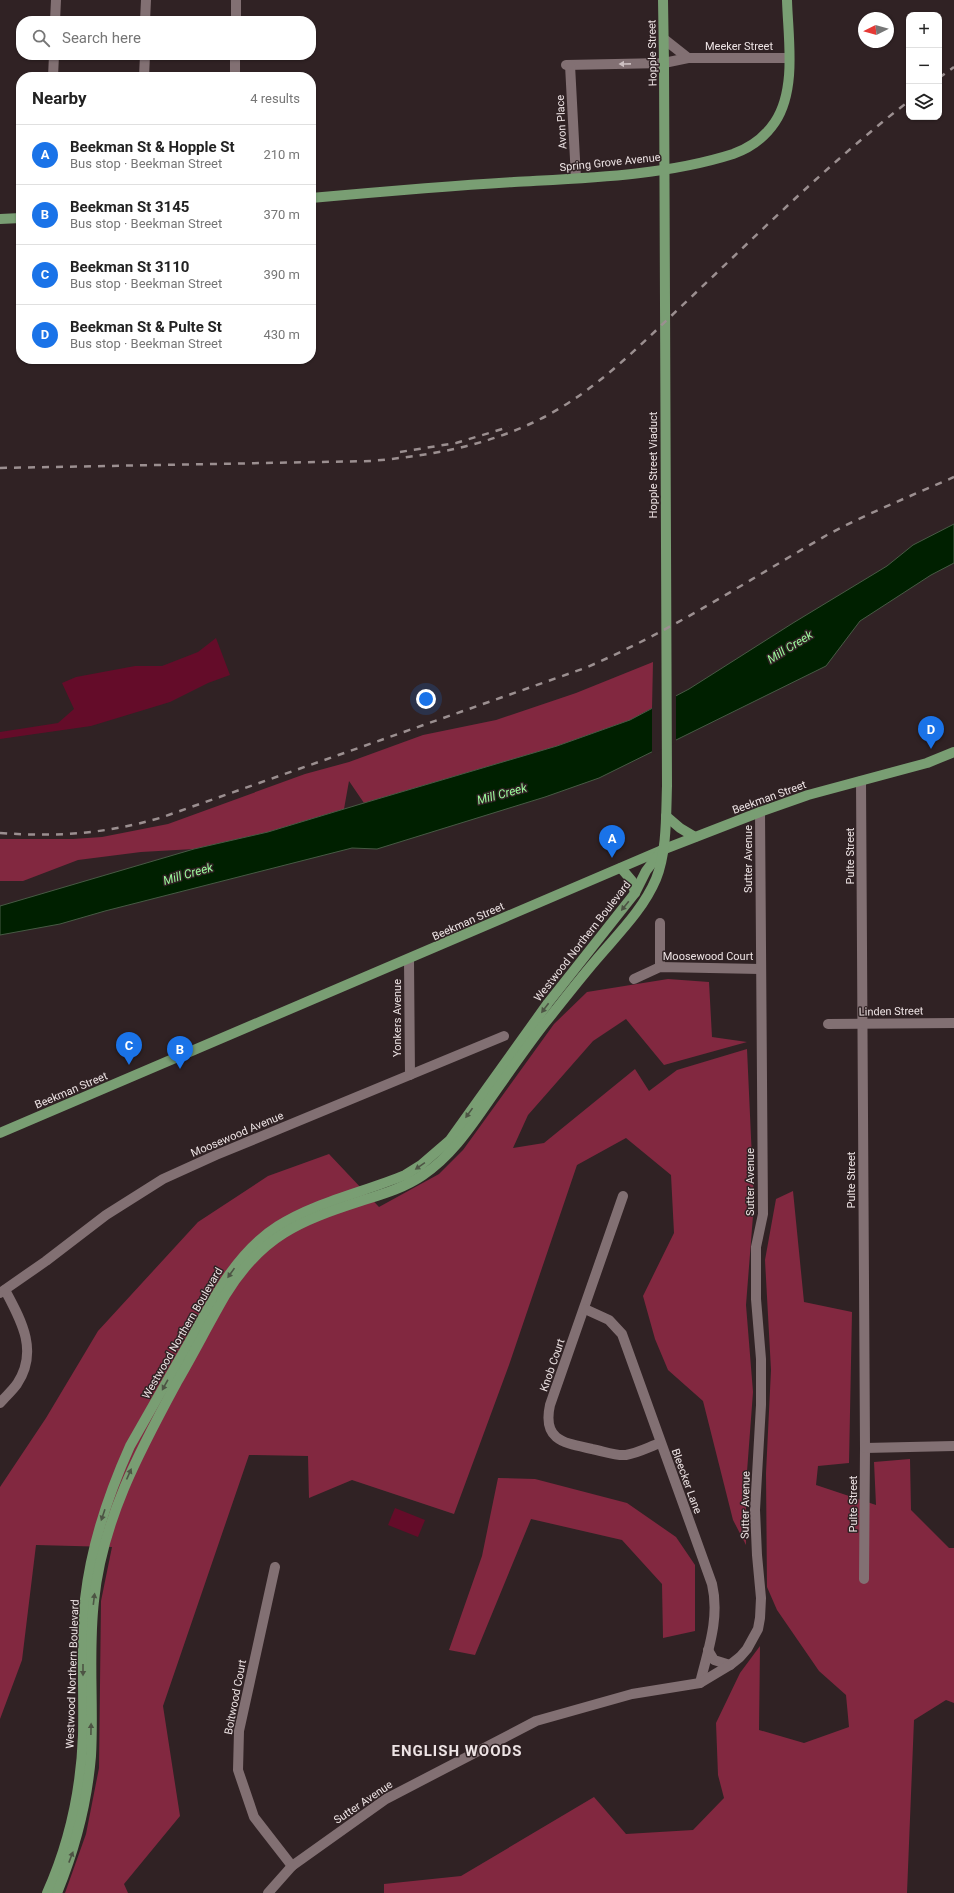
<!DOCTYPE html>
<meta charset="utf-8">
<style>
:root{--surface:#fff;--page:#f2f2f2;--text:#222;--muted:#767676;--line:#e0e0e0;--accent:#1a73e8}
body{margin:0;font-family:Roboto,sans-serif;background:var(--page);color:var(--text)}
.controls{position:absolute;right:12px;top:12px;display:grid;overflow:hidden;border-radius:8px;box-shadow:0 1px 3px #0004}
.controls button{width:36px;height:36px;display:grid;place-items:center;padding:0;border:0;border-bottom:1px solid var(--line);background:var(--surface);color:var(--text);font:20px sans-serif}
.compass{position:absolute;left:858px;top:12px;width:36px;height:36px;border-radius:50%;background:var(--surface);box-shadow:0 1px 3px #0004;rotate:265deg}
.you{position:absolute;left:426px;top:699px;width:14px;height:14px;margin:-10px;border:3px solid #fff;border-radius:50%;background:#1a73e8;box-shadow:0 0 0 6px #1a73e833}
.badge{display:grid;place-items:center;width:26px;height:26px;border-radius:50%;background:var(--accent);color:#fff;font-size:13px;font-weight:700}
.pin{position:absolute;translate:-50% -33px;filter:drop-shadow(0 1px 2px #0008)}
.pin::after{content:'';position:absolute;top:21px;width:14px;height:12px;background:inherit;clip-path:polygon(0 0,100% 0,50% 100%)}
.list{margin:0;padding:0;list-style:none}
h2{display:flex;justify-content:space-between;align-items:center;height:52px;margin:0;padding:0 16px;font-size:17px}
h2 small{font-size:13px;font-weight:400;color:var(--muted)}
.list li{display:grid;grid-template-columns:26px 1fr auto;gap:12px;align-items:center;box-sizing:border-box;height:60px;padding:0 16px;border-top:1px solid var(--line)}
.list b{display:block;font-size:15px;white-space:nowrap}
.list p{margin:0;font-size:13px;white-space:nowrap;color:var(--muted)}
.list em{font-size:13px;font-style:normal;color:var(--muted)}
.icon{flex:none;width:22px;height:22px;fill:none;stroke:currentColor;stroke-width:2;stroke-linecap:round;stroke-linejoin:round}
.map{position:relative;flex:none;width:954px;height:1893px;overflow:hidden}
.search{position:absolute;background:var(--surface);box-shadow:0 1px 3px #0004;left:16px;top:16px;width:300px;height:44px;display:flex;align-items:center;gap:10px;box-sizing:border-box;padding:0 14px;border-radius:16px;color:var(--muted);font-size:15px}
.panel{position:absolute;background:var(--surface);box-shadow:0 1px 3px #0004;left:16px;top:72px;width:300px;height:292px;border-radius:16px}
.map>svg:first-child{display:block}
.green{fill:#640c29}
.forest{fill:#822840}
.water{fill:#002000;stroke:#475a44}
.pier{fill:#302224}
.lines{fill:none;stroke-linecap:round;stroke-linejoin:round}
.minor{stroke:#827073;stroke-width:10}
.major{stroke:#799e73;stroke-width:10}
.rail{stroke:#9b8f90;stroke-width:2.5;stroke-dasharray:7 7;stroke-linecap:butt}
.oneway{fill:#cdc0c2}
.oneway2{fill:#4d5444}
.labels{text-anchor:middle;stroke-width:3;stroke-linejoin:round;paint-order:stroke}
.street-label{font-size:11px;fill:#ede3e4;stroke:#302224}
.water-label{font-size:12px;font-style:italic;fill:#9cf99c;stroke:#302224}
.district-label{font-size:15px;font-weight:bold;letter-spacing:1px;fill:#ede3e4;stroke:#302224}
</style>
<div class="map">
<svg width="954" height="1893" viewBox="0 0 954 1893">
<rect width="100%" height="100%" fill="#302224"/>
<!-- green -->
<g class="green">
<polygon points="216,638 230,675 208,683 170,702 91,726 0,739 0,732 58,723 74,709 62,683 76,677 135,666 162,666 198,652"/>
<polygon points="395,1508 425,1520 418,1537 388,1525"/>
</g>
<!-- forest -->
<g class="forest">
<polygon points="653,662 652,708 630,720 557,746 364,803 349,781 344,809 268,832 194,849 141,852 78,860 23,881 0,881 0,839 73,839 102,837 168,824 305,774 349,762 423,735 496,720 576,693"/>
<polygon points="668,979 709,982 712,1037 747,1042 664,1065 626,1019 593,1041 528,1115 513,1148 544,1143 635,1069 649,1091 677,1070 747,1049 754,1203 746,1305 753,1392 746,1485 746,1545 733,1520 703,1401 668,1370 655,1339 643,1296 674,1233 671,1175 626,1138 577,1165 509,1365 454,1514 352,1480 309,1498 308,1456 249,1455 163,1706 180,1816 124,1884 128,1893 65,1893 86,1834 99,1768 101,1601 112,1547 36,1545 22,1660 0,1719 0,1487 46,1418 98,1331 198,1222 268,1176 329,1154 379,1207 439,1174 463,1150 554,1024 587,992"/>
<polygon points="793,1191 804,1302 852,1312 849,1463 818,1466 816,1485 876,1505 874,1462 910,1459 911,1510 949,1548 954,1548 954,1703 946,1700 914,1720 907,1893 384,1893 384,1884 461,1876 594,1797 626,1834 693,1830 724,1798 718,1775 716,1723 740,1673 760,1646 759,1730 804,1743 849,1727 846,1695 819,1671 777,1610 767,1587 766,1473 771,1370 765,1260 776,1199"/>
<polygon points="498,1478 535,1479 627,1503 676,1537 695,1565 695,1631 663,1638 662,1584 622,1540 531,1519 475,1655 449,1650 482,1556"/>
</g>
<!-- water -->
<polygon class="water" points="954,524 954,563 931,575 860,621 826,666 599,778 545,797 377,849 352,848 105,911 60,924 0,935 0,906 194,849 268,832 364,803 557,746 630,720 689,689 793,623 887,566 913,545"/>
<!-- pier -->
<polygon class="pier" points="676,694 676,743 652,754 652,706"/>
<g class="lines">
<!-- minor -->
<g class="minor">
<polyline points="55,21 56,0"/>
<polyline points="145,21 146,0"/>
<polyline points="236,21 236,0"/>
<polyline points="664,39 688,58"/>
<polyline points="566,65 664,63 688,58 789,58"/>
<polyline points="570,65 576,178"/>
<polyline points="53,77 54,55"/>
<polyline points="144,77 145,55"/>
<polyline points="235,77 235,55"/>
<polyline points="861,781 865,1448 864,1579"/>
<polyline points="660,923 660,967"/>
<polyline points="409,960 410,1075"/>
<polyline points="634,979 660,967 760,969"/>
<polyline points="828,1024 954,1023"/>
<path d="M623,1196L550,1405C542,1441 565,1443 592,1449C603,1451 615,1456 626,1455C638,1453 649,1447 660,1443"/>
<polyline points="0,1293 46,1261 106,1215 163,1179 216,1155 504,1036"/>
<path d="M585,1309L609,1320L622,1334L712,1584C720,1618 708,1650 700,1683"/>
<path d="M0,1403C5,1397 12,1391 17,1384C39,1351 21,1320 5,1290"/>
<polyline points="865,1448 954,1446"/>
<polyline points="275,1567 239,1731 238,1770 254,1817 292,1866"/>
<polyline points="708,1650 714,1660 730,1665"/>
<polyline points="268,1893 292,1866 386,1799 536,1721 632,1694 700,1683 730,1665 740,1657 747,1649 758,1629 760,1618 761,1598 757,1555 755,1510 761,1405 761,1359 756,1299 756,1247 763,1214 760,812"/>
</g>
<!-- major -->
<g class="major">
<path d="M311,198C378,192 446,186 514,182C585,178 664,176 733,154C750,148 765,137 775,122C797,89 788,37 787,0"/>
<polyline points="0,219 21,218"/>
<polyline points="666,816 680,828 695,837"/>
<polyline points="621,868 632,881 635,893"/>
<polyline points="0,1133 662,850 760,812 808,795 927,763 954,752"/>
<path d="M47,1893C69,1844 81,1789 83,1735C84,1690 81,1644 85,1599C91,1546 108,1495 130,1446C149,1413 168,1379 187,1346C211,1303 235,1253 278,1226C316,1202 364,1192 405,1175L421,1165L450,1140L548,1003L635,893L646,871L662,850"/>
<path d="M57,1893C75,1849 87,1804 91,1756C94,1705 88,1653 94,1601C102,1521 139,1452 177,1382C194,1353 209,1323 226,1294C262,1236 299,1221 361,1201C383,1194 404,1188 423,1175C449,1158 468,1131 486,1105C505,1078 524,1050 545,1023C562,1002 578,981 596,960C617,935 643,910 656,879C667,852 666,815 667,786L664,63L663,0"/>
</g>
<!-- rail -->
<g class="rail">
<polyline points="939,78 954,67"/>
<polyline points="400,452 456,443 509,427"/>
<path d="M0,468L371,461C427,456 481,447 532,423C593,395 640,345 688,300C760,232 831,161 909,101"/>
<path d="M0,833C59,837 103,834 160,818L585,668C670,632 747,581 827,535C868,513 911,496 954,477"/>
</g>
</g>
<!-- one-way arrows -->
<defs><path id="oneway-solid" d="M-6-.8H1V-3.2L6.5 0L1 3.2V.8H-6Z"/></defs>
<use class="oneway" href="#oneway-solid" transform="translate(625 64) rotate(179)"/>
<g class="oneway2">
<use href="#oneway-solid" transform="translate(625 906) rotate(129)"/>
<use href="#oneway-solid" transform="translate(545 1008) rotate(127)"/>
<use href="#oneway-solid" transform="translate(469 1113) rotate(126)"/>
<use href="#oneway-solid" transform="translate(420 1166) rotate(145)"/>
<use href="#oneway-solid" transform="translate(231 1273) rotate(125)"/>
<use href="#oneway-solid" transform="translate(165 1385) rotate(119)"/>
<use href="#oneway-solid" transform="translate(129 1474) rotate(-66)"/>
<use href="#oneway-solid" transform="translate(103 1515) rotate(109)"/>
<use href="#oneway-solid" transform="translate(94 1599) rotate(-83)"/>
<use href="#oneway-solid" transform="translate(83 1670) rotate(90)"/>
<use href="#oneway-solid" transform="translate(91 1729) rotate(-89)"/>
<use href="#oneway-solid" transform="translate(71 1857) rotate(-69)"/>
</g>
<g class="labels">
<!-- street labels -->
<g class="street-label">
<text x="739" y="50">Meeker Street</text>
<text transform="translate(652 53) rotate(-91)" y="4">Hopple Street</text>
<text transform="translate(561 122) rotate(-93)" y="4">Avon Place</text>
<text transform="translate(610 162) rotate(-6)" y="4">Spring Grove Avenue</text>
<text transform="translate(653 465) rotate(-90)" y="4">Hopple Street Viaduct</text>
<text transform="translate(769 797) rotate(-20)" y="4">Beekman Street</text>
<text transform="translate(850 856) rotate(-90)" y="4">Pulte Street</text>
<text transform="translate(748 859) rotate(-90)" y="4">Sutter Avenue</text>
<text transform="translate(468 921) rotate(-24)" y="4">Beekman Street</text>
<text transform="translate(582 941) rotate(-52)" y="4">Westwood Northern Boulevard</text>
<text x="708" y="960">Moosewood Court</text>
<text transform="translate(891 1011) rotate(-1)" y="4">Linden Street</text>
<text transform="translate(397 1018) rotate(-90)" y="4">Yonkers Avenue</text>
<text transform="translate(71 1090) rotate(-23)" y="4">Beekman Street</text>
<text transform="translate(237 1134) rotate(-23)" y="4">Moosewood Avenue</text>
<text transform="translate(851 1180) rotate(-90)" y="4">Pulte Street</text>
<text transform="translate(750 1182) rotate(-90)" y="4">Sutter Avenue</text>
<text transform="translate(182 1333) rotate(-60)" y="4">Westwood Northern Boulevard</text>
<text transform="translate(552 1365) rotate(-71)" y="4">Knob Court</text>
<text transform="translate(687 1481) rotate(70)" y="4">Bleecker Lane</text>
<text transform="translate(853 1504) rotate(-90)" y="4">Pulte Street</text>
<text transform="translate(745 1505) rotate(-89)" y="4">Sutter Avenue</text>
<text transform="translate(72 1674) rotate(-88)" y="4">Westwood Northern Boulevard</text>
<text transform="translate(235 1697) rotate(-79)" y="4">Boltwood Court</text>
<text transform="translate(363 1802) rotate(-34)" y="4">Sutter Avenue</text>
</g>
<!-- water labels -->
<g class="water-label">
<text transform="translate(790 647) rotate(-32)" y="4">Mill Creek</text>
<text transform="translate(502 794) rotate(-15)" y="4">Mill Creek</text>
<text transform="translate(188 874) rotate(-16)" y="4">Mill Creek</text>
</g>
<!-- district labels -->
<g class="district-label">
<text x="457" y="1756">ENGLISH WOODS</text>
</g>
</g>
</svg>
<div class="controls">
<button>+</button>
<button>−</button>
<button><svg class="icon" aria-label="layers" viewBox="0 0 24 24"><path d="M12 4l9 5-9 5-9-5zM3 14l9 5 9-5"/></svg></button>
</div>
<svg class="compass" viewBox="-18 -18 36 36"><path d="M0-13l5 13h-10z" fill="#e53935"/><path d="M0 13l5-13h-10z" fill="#767676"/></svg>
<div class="you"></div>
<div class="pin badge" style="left:612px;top:858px">A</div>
<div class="pin badge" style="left:180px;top:1069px">B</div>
<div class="pin badge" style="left:129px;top:1065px">C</div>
<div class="pin badge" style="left:931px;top:749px">D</div>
<div class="search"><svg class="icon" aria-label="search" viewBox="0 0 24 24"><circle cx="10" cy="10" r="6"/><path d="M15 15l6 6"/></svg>Search here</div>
<section class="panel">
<h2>Nearby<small>4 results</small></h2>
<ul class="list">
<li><span class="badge">A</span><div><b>Beekman St &amp; Hopple St</b><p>Bus stop · Beekman Street</p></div><em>210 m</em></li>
<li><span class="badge">B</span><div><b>Beekman St 3145</b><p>Bus stop · Beekman Street</p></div><em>370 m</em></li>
<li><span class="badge">C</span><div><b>Beekman St 3110</b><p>Bus stop · Beekman Street</p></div><em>390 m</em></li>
<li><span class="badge">D</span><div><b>Beekman St &amp; Pulte St</b><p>Bus stop · Beekman Street</p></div><em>430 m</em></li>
</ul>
</section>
</div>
